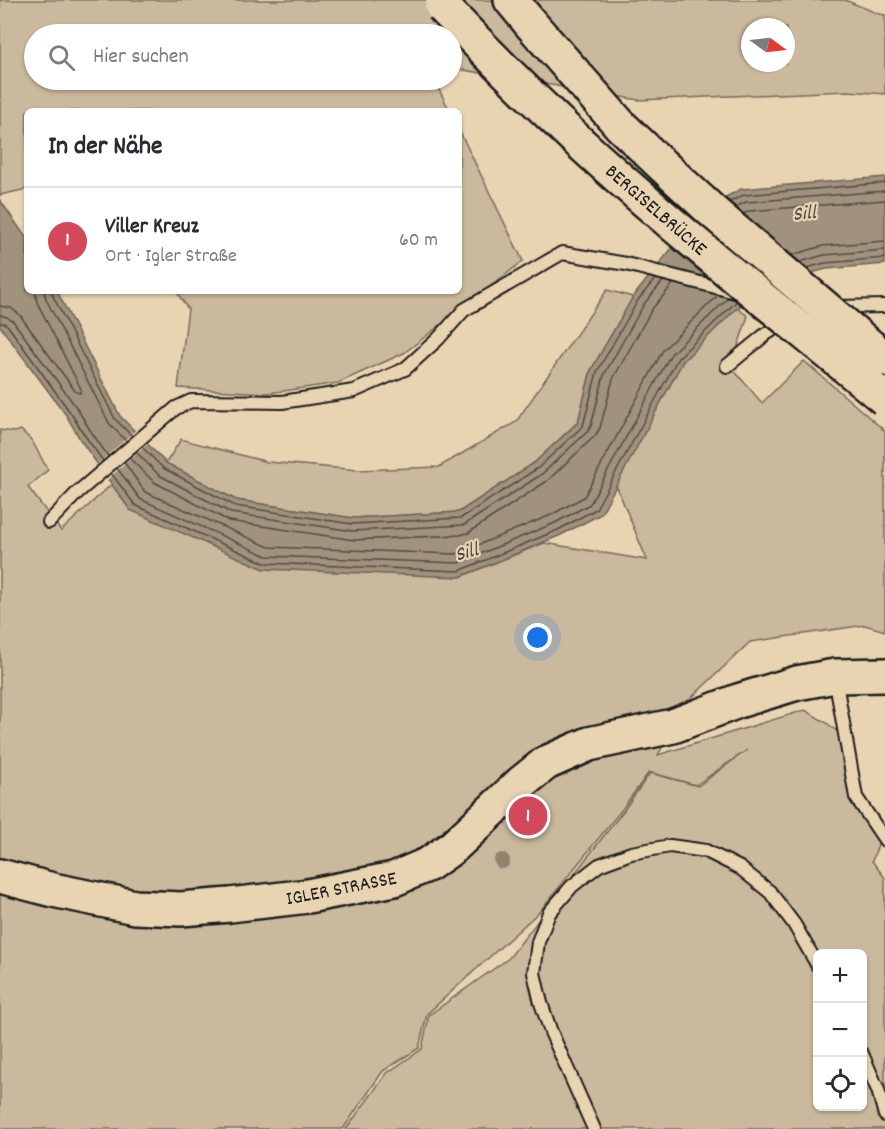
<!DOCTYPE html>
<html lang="de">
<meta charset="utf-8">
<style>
:root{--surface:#fff;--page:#f7f7f7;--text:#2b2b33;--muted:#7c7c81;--line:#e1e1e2;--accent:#d1495b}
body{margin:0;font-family:Dekko,sans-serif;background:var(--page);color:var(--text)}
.controls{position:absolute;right:18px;bottom:18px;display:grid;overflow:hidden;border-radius:9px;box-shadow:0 2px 4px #0004}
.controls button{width:54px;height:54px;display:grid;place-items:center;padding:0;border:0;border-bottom:2px solid var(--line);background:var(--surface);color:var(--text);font:30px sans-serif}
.compass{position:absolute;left:741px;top:18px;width:54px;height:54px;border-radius:50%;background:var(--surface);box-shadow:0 2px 4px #0004;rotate:105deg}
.you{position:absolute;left:538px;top:638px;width:21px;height:21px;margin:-15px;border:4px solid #fff;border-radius:50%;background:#1a73e8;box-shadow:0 0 0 9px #1a73e833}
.badge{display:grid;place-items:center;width:39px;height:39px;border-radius:50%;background:var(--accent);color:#fff;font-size:20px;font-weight:700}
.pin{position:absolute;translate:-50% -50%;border:3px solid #fff;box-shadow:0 2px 6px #0006}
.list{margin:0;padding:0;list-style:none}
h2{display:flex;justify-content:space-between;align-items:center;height:78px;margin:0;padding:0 24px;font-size:26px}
h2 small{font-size:20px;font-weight:400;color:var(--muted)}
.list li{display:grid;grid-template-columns:39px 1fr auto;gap:18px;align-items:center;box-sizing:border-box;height:108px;padding:0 24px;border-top:2px solid var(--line)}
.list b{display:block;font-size:22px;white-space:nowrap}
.list p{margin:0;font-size:20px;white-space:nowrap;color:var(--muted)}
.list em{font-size:20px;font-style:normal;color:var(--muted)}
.icon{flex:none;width:33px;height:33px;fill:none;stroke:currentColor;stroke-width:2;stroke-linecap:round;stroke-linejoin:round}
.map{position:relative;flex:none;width:885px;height:1129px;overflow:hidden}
.search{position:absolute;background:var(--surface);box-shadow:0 2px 4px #0004;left:24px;top:24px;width:438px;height:66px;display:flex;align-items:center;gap:15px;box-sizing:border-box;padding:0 21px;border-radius:33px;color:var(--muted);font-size:22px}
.panel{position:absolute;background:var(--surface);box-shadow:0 2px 4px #0004;left:24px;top:108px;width:438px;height:186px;border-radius:9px}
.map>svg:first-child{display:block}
.green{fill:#cbb99d;stroke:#746a5c;stroke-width:1.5;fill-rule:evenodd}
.water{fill:#a1927d;stroke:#6c6356;stroke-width:1.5}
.pier{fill:#e9d4b2}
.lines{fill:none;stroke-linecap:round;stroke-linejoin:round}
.shore{stroke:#514b43;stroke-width:1.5}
.service-casing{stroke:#1c1c1c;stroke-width:16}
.secondary-casing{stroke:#1c1c1c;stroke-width:38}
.motorway-casing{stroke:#1c1c1c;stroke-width:38}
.service{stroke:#e9d4b2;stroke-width:12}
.secondary{stroke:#e9d4b2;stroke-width:33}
.motorway{stroke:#e9d4b2;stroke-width:33}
.motorway-bridge-casing{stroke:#1c1c1c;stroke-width:38;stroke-linecap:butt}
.motorway-bridge{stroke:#e9d4b2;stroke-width:33}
.tree{fill:#908471}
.labels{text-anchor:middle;stroke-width:4.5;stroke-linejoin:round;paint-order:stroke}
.street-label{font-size:20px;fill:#1c1c1c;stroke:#e9d4b2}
.water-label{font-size:21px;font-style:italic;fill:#4b453e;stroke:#e9d4b2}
</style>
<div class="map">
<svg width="885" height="1129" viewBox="0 0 885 1129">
<rect width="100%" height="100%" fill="#e9d4b2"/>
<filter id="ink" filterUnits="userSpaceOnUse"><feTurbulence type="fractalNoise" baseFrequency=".0167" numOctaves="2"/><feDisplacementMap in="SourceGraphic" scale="12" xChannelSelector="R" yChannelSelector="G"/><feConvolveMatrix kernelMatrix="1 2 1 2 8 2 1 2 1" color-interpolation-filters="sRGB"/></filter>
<g filter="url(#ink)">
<!-- green -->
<g class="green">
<path d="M0,0H845L879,14L885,15V94L848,91L639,100L452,68V34H34V80H434L450,111H27V189L0,195ZM750,27H786V63H750Z"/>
<polygon points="459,130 523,261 404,353 338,383 269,393 178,388 188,309 176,291 459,291"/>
<polygon points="607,290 633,297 591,370 578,422 534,463 459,512 353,518 236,500 166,463 181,439 267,462 359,470 439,467 516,422"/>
<path d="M737,308L748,316L731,367L762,403L804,361L885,431V631L865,625L750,642L687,702L658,755L805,710L827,723L838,732L849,794L879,842L872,861L885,878V1129H346L387,1073L422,1049L429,1015L509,958L624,810L650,773L698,786L747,750L696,785L649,772L623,808L540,911L427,1014L419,1048L383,1071L343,1129H0V430L15,432L21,430L32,441L48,470L28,487L61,531L112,484L130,510L460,577L544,543L647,560L616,485L683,361ZM818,954H862V1106H818Z"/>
</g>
<!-- water -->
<polygon class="water" points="885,177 885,264 826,269 776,283 737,308 683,361 601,514 561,535 460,577 264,569 130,510 81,441 66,415 0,326 0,200 27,239 27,291 57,291 120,416 166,463 236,500 353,518 459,512 534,463 578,422 591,370 633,297 703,209 741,189"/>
<!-- pier -->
<polygon class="pier" points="137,429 150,442 106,481 95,466"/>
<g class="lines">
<!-- shore -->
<g class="shore">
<polyline points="729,202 744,195 885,183"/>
<polyline points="735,207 746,202 885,191"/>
<polyline points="743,214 749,211 885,200"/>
<polyline points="792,255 823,246 885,241"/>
<polyline points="800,262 824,255 885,250"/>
<polyline points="807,268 825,263 885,258"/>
<polyline points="44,291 46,299 109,423 126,441"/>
<polyline points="52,291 53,296 115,419 132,436"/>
<polyline points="0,306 11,308 19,314 76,392 80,393 81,389 37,302 35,291"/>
<polyline points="0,315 7,317 13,321 76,407 92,433 108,456"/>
<polyline points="0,323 4,323 8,326 70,412 86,437 103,461"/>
<polyline points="142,447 163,468 235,506 352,524 461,518 538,468 583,426 597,372 638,300 655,279"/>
<polyline points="136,452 159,475 231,513 353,531 464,525 542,474 588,431 591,426 604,375 644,304 663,281"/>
<polyline points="129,458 154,482 229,521 354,540 460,535 468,533 547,481 595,436 600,428 613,379 652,309 673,284"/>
<polyline points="124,462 145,492 269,547 456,554 551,515 584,497 663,350 718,295"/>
<polyline points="117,468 140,499 267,556 458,563 555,523 590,504 671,354 728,298"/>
<polyline points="111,473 135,505 265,563 459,571 558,530 596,509 678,358 737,301"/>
</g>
<!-- service casing -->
<g class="service-casing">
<g id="service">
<polyline points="835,307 885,306"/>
<polyline points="727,366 766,334 787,321"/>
<polyline points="49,522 78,492 176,408 191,401 282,402 354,391 405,369 438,339 464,310 562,253 626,264 739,293"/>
<polyline points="835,677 856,797 885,840"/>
<polyline points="862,1054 878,1090 885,1115"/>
<polyline points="594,1129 551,1032 541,1003 534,973 538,942 549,913 572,886 599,865 631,853 670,846 706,851 740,868 770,892 794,924 818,966"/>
</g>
</g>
<!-- secondary casing -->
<g class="secondary-casing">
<polyline id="secondary" points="0,876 53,890 135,907 181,909 230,905 308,896 394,879 429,864 453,847 521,783 546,763 589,744 673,726 738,701 797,683 835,676 885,675"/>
</g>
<!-- motorway casing -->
<g class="motorway-casing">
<polyline id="motorway" points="511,0 530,23"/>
</g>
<!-- service -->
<use href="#service" class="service"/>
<!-- secondary -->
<use href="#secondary" class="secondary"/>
<!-- motorway -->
<use href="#motorway" class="motorway"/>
<!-- motorway-bridge casing -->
<g class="motorway-bridge-casing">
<g id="motorway-bridge">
<path d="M442,6C486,52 531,97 578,141C676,231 782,314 885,399"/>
<polyline points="530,23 621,126 661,164 712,211 885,359"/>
</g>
</g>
<!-- motorway-bridge -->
<use href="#motorway-bridge" class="motorway-bridge"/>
</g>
<!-- trees -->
<circle class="tree" cx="502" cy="861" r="8"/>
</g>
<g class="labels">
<!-- street labels -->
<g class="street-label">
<text transform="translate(657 209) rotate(41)" y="7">BERGISELBRÜCKE</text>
<text transform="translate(341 887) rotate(-11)" y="7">IGLER STRASSE</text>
</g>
<!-- water labels -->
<g class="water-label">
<text transform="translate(804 212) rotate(-5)" y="7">Sill</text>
<text transform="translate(466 551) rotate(-15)" y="7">Sill</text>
</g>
</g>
</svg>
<div class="controls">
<button>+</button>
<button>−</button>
<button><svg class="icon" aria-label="locate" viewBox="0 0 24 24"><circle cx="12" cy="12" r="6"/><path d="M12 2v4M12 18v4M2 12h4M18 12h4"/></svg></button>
</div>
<svg class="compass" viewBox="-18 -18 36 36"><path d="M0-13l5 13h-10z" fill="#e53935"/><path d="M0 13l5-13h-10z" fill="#7c7c81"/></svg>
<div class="you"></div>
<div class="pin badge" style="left:528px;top:816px">1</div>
<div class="search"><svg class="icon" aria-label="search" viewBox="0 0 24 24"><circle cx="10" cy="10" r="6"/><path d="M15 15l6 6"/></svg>Hier suchen</div>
<section class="panel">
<h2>In der Nähe<small></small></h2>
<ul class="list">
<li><span class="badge">1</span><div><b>Viller Kreuz</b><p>Ort · Igler Straße</p></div><em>60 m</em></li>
</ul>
</section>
</div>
